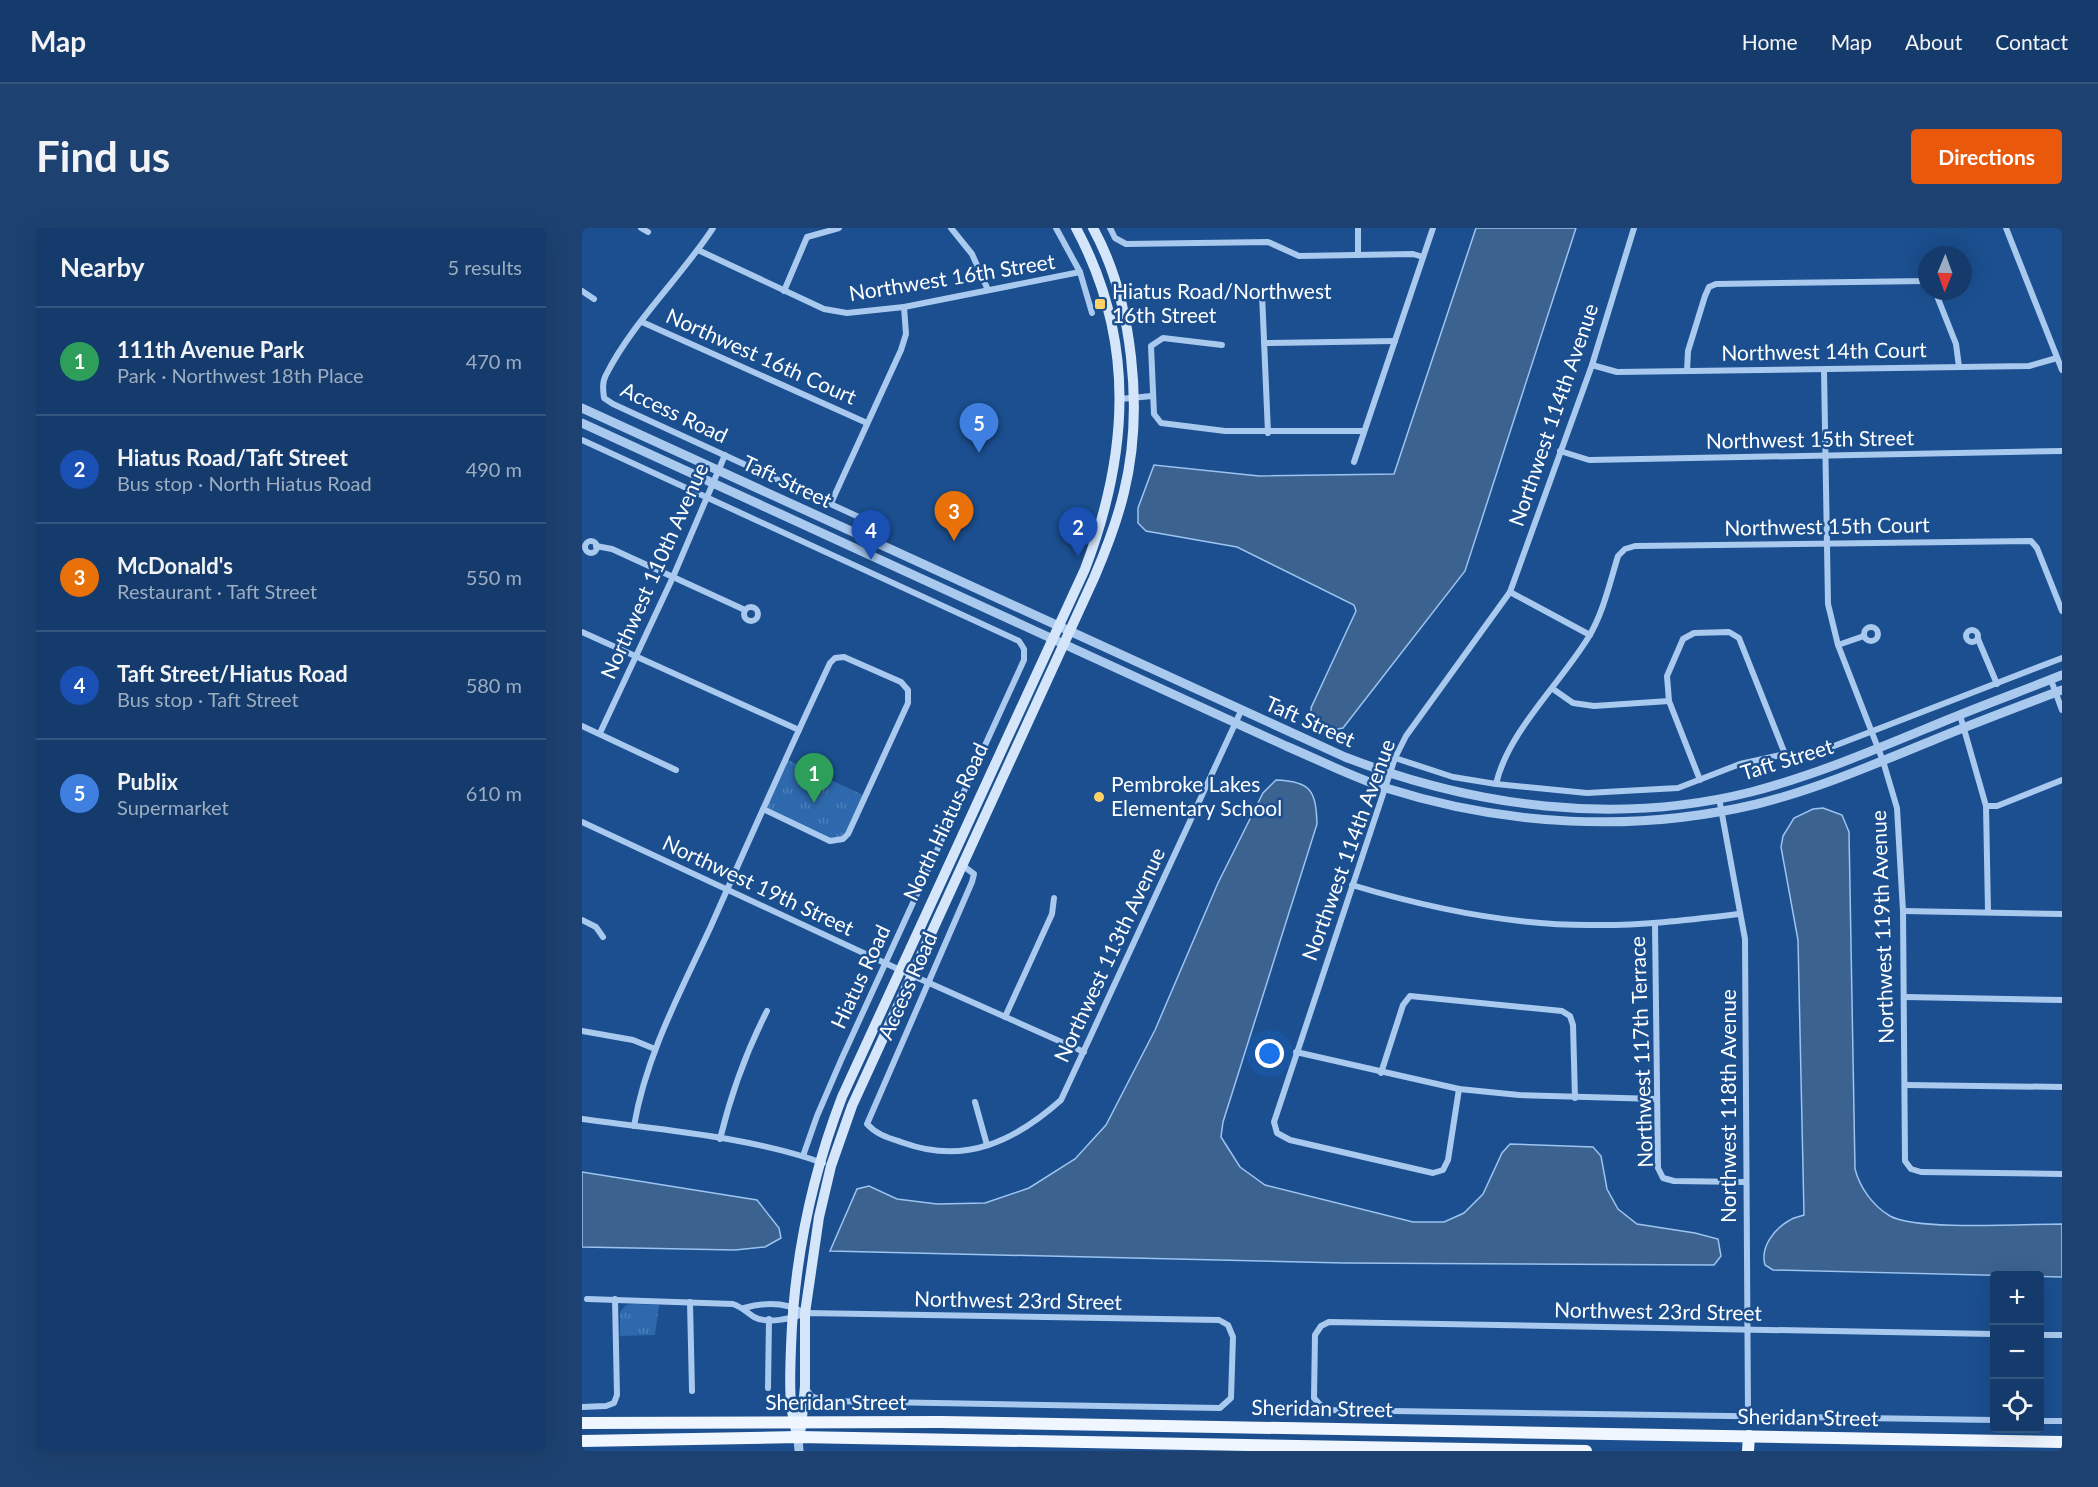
<!DOCTYPE html>
<meta charset="utf-8">
<style>
:root{--surface:#143b6b;--page:#1d4271;--text:#f1f3f6;--muted:#9dadc1;--line:#33557e;--accent:#ea580c}
body{margin:0;font-family:Lato,sans-serif;background:var(--page);color:var(--text)}
.controls{position:absolute;right:18px;bottom:18px;display:grid;overflow:hidden;border-radius:6px;box-shadow:0 6px 24px #0002}
.controls button{width:54px;height:54px;display:grid;place-items:center;padding:0;border:0;border-bottom:2px solid var(--line);background:var(--surface);color:var(--text);font:30px sans-serif}
.compass{position:absolute;left:1336px;top:18px;width:54px;height:54px;border-radius:50%;background:var(--surface);box-shadow:0 6px 24px #0002;rotate:181deg}
.you{position:absolute;left:688px;top:826px;width:21px;height:21px;margin:-15px;border:4px solid #fff;border-radius:50%;background:#1a73e8;box-shadow:0 0 0 9px #1a73e833}
.badge{display:grid;place-items:center;width:39px;height:39px;border-radius:50%;background:var(--accent);color:#fff;font-size:20px;font-weight:700}
.pin{position:absolute;translate:-50% -50px;filter:drop-shadow(0 2px 3px #0008)}
.pin::after{content:'';position:absolute;top:32px;width:21px;height:18px;background:inherit;clip-path:polygon(0 0,100% 0,50% 100%)}
.list{margin:0;padding:0;list-style:none}
h2{display:flex;justify-content:space-between;align-items:center;height:78px;margin:0;padding:0 24px;font-size:26px}
h2 small{font-size:20px;font-weight:400;color:var(--muted)}
.list li{display:grid;grid-template-columns:39px 1fr auto;gap:18px;align-items:center;box-sizing:border-box;height:108px;padding:0 24px;border-top:2px solid var(--line)}
.list b{display:block;font-size:22px;white-space:nowrap}
.list p{margin:0;font-size:20px;white-space:nowrap;color:var(--muted)}
.list em{font-size:20px;font-style:normal;color:var(--muted)}
.icon{flex:none;width:33px;height:33px;fill:none;stroke:currentColor;stroke-width:2;stroke-linecap:round;stroke-linejoin:round}
.map{position:relative;flex:none;width:1480px;height:1223px;overflow:hidden;border-radius:6px}
header{display:flex;align-items:center;gap:36px;box-sizing:border-box;height:84px;padding:0 30px;background:var(--surface);border-bottom:2px solid var(--line)}
header strong{font-size:28px}
nav{display:flex;gap:33px;margin-inline-start:auto;font-size:21px}
.intro{display:flex;align-items:center;justify-content:space-between;box-sizing:border-box;height:144px;padding:0 36px}
h1{margin:0;font-size:42px}
.button{padding:15px 27px;border-radius:6px;background:var(--accent);color:#fff;font-size:21px;font-weight:700}
main{display:flex;gap:36px;padding:0 36px}
aside{flex:1;background:var(--surface);border-radius:6px;box-shadow:0 6px 24px #0002}
.map>svg:first-child{display:block}
.park{fill:url(#park-tufts)}
.water{fill:#3c6290;stroke:#9cc4f0;stroke-width:1.5}
.lines{fill:none;stroke-linecap:round;stroke-linejoin:round}
.minor{stroke:#a9c9ee;stroke-width:6}
.tertiary{stroke:#a9c9ee;stroke-width:9}
.secondary{stroke:#d6e6fa;stroke-width:10}
.primary{stroke:#f0f6ff;stroke-width:12}
.poi-dot{fill:#ffd166;stroke:#1b4f8f;stroke-width:2}
.labels{text-anchor:middle;stroke-width:5;stroke-linejoin:round;paint-order:stroke}
.street-label{font-size:21px;fill:#fff;stroke:#1b4f8f}
.poi-label{font-size:21px;fill:#fff;stroke:#1b4f8f;text-anchor:start}
</style>
<header>
<strong>Map</strong>
<nav><a>Home</a><a>Map</a><a>About</a><a>Contact</a></nav>
</header>
<div class="intro"><h1>Find us</h1><a class="button">Directions</a></div>
<main>
<aside>
<h2>Nearby<small>5 results</small></h2>
<ul class="list">
<li><span class="badge" style="background:#2e9e5b">1</span><div><b>111th Avenue Park</b><p>Park · Northwest 18th Place</p></div><em>470 m</em></li>
<li><span class="badge" style="background:#1a4fb4">2</span><div><b>Hiatus Road/Taft Street</b><p>Bus stop · North Hiatus Road</p></div><em>490 m</em></li>
<li><span class="badge" style="background:#e8710a">3</span><div><b>McDonald's</b><p>Restaurant · Taft Street</p></div><em>550 m</em></li>
<li><span class="badge" style="background:#1a4fb4">4</span><div><b>Taft Street/Hiatus Road</b><p>Bus stop · Taft Street</p></div><em>580 m</em></li>
<li><span class="badge" style="background:#3f7fe0">5</span><div><b>Publix</b><p>Supermarket</p></div><em>610 m</em></li>
</ul>
</aside>
<div class="map">
<svg width="1480" height="1223" viewBox="0 0 1480 1223">
<defs>
<pattern id="park-tufts" width="24" height="20" patternUnits="userSpaceOnUse" patternTransform="scale(1.5)"><rect width="24" height="20" fill="#2e69ad"/><path d="M3 7l-1-3M5 7V3M7 7l1-3M15 17l-1-3M17 17v-4M19 17l1-3" fill="none" stroke="#4d80b9"/></pattern>
</defs>
<rect width="100%" height="100%" fill="#1b4f8f"/>
<!-- park -->
<g class="park">
<polygon points="204,531 283,568 266,606 248,613 181,581"/>
<polygon points="51,1076 77,1077 73,1107 38,1108 38,1084 44,1077"/>
</g>
<!-- water -->
<g class="water">
<polygon points="894,0 994,0 883,343 761,500 745,503 729,487 729,480 774,383 772,377 655,319 564,303 556,295 556,280 572,237 677,248 812,246"/>
<path d="M694,552C729,553 734,563 735,596L641,894L639,909L658,939L683,957L831,994H862L882,985L901,966L920,925L928,916L1011,919L1019,928L1025,961L1036,981L1055,996L1113,1005L1136,1011L1139,1028L1132,1037L762,1035L248,1023L275,961L287,958L315,971L355,976L403,975L447,960L493,931L524,897L573,802L636,655L681,565Z"/>
<path d="M1241,580L1260,587L1267,604L1273,941C1278,960 1291,978 1308,988C1335,1003 1444,996 1480,996V1049L1191,1042L1183,1037C1178,1019 1192,1001 1208,992C1212,989 1217,989 1222,987L1216,712L1199,619L1201,608L1212,590L1231,581Z"/>
<polygon points="0,944 175,972 197,1000 199,1010 183,1019 153,1022 0,1019"/>
</g>
<g class="lines">
<!-- minor -->
<g class="minor">
<polyline points="59,0 66,4"/>
<path d="M131,0C99,49 50,95 24,147C20,154 21,162 22,170L31,176L279,290"/>
<polyline points="369,0 390,26 406,62"/>
<polyline points="474,0 498,44 510,85"/>
<polyline points="528,0 533,10 544,16 686,14 717,28 831,26 841,29"/>
<polyline points="776,0 776,27"/>
<polyline points="1424,0 1480,142"/>
<polyline points="116,22 242,81 265,85 322,79 498,44"/>
<polyline points="0,63 12,71"/>
<polyline points="202,63 225,9 257,0"/>
<polyline points="1353,63 1374,116 1377,139"/>
<polyline points="680,66 686,205"/>
<polyline points="60,94 285,195"/>
<polyline points="682,115 813,113"/>
<polyline points="640,117 581,110 569,118 572,186 579,195 643,203 782,203"/>
<polyline points="1010,137 1035,144 1447,138 1475,130"/>
<polyline points="1242,142 1246,376 1256,417 1301,533 1315,580 1321,683 1323,933 1329,941 1339,944 1480,946"/>
<polyline points="1105,143 1106,123 1123,68 1127,59 1134,56 1345,53"/>
<polyline points="538,171 570,168"/>
<polyline points="0,212 437,413 442,421 442,432 260,830 235,888 221,928"/>
<polyline points="978,223 1007,232 1480,223"/>
<polyline points="772,234 851,0"/>
<polyline points="249,275 319,122 324,106 322,79"/>
<circle cx="9" cy="319" r="6"/>
<polyline points="14,318 30,321 163,382"/>
<polyline points="928,364 1008,407"/>
<circle cx="169" cy="386" r="7"/>
<circle cx="1289" cy="406" r="7"/>
<circle cx="1390" cy="408" r="6"/>
<polyline points="0,404 217,502"/>
<polyline points="1396,411 1415,456"/>
<polyline points="1256,417 1282,408"/>
<polyline points="1469,452 1480,482"/>
<polyline points="971,461 991,475 1012,478 1087,473 1085,448 1101,411 1112,405 1147,404 1157,410 1203,526"/>
<polyline points="1087,473 1118,552"/>
<polyline points="1378,487 1404,578 1406,683"/>
<polyline points="0,498 94,542"/>
<polyline points="18,505 91,349 143,227"/>
<polyline points="813,530 871,549 914,556 1005,565 1096,560 1158,536 1203,526 1226,528 1480,430"/>
<path d="M914,556C926,504 977,457 1006,410C1021,386 1028,354 1036,328L1043,321L1053,318L1449,313L1455,320L1480,383"/>
<polyline points="1137,570 1163,711 1166,1188"/>
<polyline points="1404,578 1415,578 1480,552"/>
<polyline points="0,594 318,742 502,824"/>
<path d="M380,637L392,646L390,654L285,896C295,907 307,910 322,915C383,937 433,913 479,872L659,483"/>
<path d="M770,657C846,680 927,697 1007,697C1058,698 1107,692 1157,686"/>
<polyline points="1321,683 1480,686"/>
<polyline points="0,692 14,699 21,709"/>
<polyline points="1073,696 1076,940 1081,950 1092,953 1163,954"/>
<polyline points="1323,769 1480,772"/>
<polyline points="423,789 470,686 472,670"/>
<polyline points="0,803 51,812 73,821"/>
<polyline points="714,824 877,861 937,867 1075,871"/>
<polyline points="799,845 821,777 828,768 980,783 988,788 991,797 993,870"/>
<polyline points="1323,857 1480,859"/>
<polyline points="877,861 866,932 861,942 851,945 708,912 695,905 692,894 813,530 824,508 928,364 1010,137 1052,0"/>
<polyline points="393,874 405,917"/>
<path d="M0,891C79,902 165,908 241,935"/>
<path d="M52,898C64,827 99,763 129,698C168,610 207,522 248,435L253,430L262,429L319,454L326,462V475L266,606L261,611L248,613L181,581"/>
<path d="M138,911C149,866 164,824 185,783"/>
<path d="M5,1071L151,1076C160,1079 164,1084 172,1089C185,1096 210,1091 223,1085L637,1092L646,1097L651,1109L649,1170L638,1180L244,1173L229,1168L223,1159"/>
<polyline points="108,1074 110,1163"/>
<path d="M162,1080C183,1074 204,1074 223,1085"/>
<polyline points="1412,1106 747,1094 739,1098 733,1107 732,1170 743,1182 1412,1192"/>
<polyline points="1458,1107 1480,1107"/>
<polyline points="186,1160 187,1091"/>
<polyline points="0,1179 24,1178 32,1175 35,1167 33,1071"/>
<polyline points="1458,1193 1480,1193"/>
</g>
<!-- tertiary -->
<g class="tertiary">
<path d="M0,180L763,529C892,579 1033,598 1169,564C1238,546 1304,517 1370,490C1406,475 1443,462 1480,447"/>
<path d="M0,195L704,518C737,532 770,549 804,560C923,598 1053,605 1175,576C1236,561 1295,535 1354,511C1395,494 1438,478 1480,462"/>
<polyline points="216,1209 217,1223"/>
</g>
<!-- secondary -->
<g class="secondary">
<path d="M219,1200L223,1158V1085L237,989L249,938L270,878L512,350C524,322 535,294 542,264C562,183 551,73 511,0"/>
<path d="M216,1209C206,1179 208,1150 209,1119C212,1032 229,950 260,869L503,341C547,225 554,112 494,0"/>
</g>
<!-- primary -->
<g class="primary">
<polyline points="0,1195 359,1194 1480,1214"/>
<polyline points="0,1213 216,1209 1004,1223"/>
<polyline points="1166,1223 1167,1208"/>
</g>
</g>
<!-- markers -->
<g class="poi-dot">
<rect x="512" y="70" width="12" height="12" rx="3"/>
<circle cx="517" cy="569" r="6"/>
</g>
<g class="labels">
<!-- street labels -->
<g class="street-label">
<text transform="translate(370 50) rotate(-9)" y="7">Northwest 16th Street</text>
<text transform="translate(1242 124) rotate(-1)" y="7">Northwest 14th Court</text>
<text transform="translate(179 129) rotate(24)" y="7">Northwest 16th Court</text>
<text transform="translate(92 185) rotate(25)" y="7">Access Road</text>
<text transform="translate(972 187) rotate(-71)" y="7">Northwest 114th Avenue</text>
<text transform="translate(1228 212) rotate(-1)" y="7">Northwest 15th Street</text>
<text transform="translate(205 254) rotate(25)" y="7">Taft Street</text>
<text transform="translate(1245 299) rotate(-1)" y="7">Northwest 15th Court</text>
<text transform="translate(73 343) rotate(-66)" y="7">Northwest 110th Avenue</text>
<text transform="translate(728 494) rotate(24)" y="7">Taft Street</text>
<text transform="translate(1205 532) rotate(-17)" y="7">Taft Street</text>
<text transform="translate(364 594) rotate(-65)" y="7">North Hiatus Road</text>
<text transform="translate(767 622) rotate(-70)" y="7">Northwest 114th Avenue</text>
<text transform="translate(176 658) rotate(25)" y="7">Northwest 19th Street</text>
<text transform="translate(1301 699) rotate(-92)" y="7">Northwest 119th Avenue</text>
<text transform="translate(528 727) rotate(-65)" y="7">Northwest 113th Avenue</text>
<text transform="translate(279 749) rotate(-65)" y="7">Hiatus Road</text>
<text transform="translate(326 758) rotate(-66)" y="7">Access Road</text>
<text transform="translate(1060 824) rotate(-92)" y="7">Northwest 117th Terrace</text>
<text transform="translate(1147 878) rotate(-90)" y="7">Northwest 118th Avenue</text>
<text transform="translate(436 1073) rotate(1)" y="7">Northwest 23rd Street</text>
<text transform="translate(1076 1084) rotate(1)" y="7">Northwest 23rd Street</text>
<text x="254" y="1182">Sheridan Street</text>
<text transform="translate(740 1181) rotate(1)" y="7">Sheridan Street</text>
<text transform="translate(1226 1190) rotate(1)" y="7">Sheridan Street</text>
</g>
<!-- poi labels -->
<g class="poi-label">
<text x="530" y="71">Hiatus Road/Northwest<tspan x="530" dy="24">16th Street</tspan></text>
<text x="529" y="564">Pembroke Lakes<tspan x="529" dy="24">Elementary School</tspan></text>
</g>
</g>
</svg>
<div class="controls">
<button>+</button>
<button>−</button>
<button><svg class="icon" aria-label="locate" viewBox="0 0 24 24"><circle cx="12" cy="12" r="6"/><path d="M12 2v4M12 18v4M2 12h4M18 12h4"/></svg></button>
</div>
<svg class="compass" viewBox="-18 -18 36 36"><path d="M0-13l5 13h-10z" fill="#e53935"/><path d="M0 13l5-13h-10z" fill="#9dadc1"/></svg>
<div class="you"></div>
<div class="pin badge" style="left:232px;top:575px;background:#2e9e5b">1</div>
<div class="pin badge" style="left:496px;top:329px;background:#1a4fb4">2</div>
<div class="pin badge" style="left:372px;top:313px;background:#e8710a">3</div>
<div class="pin badge" style="left:289px;top:332px;background:#1a4fb4">4</div>
<div class="pin badge" style="left:397px;top:225px;background:#3f7fe0">5</div>
</div>
</main>
